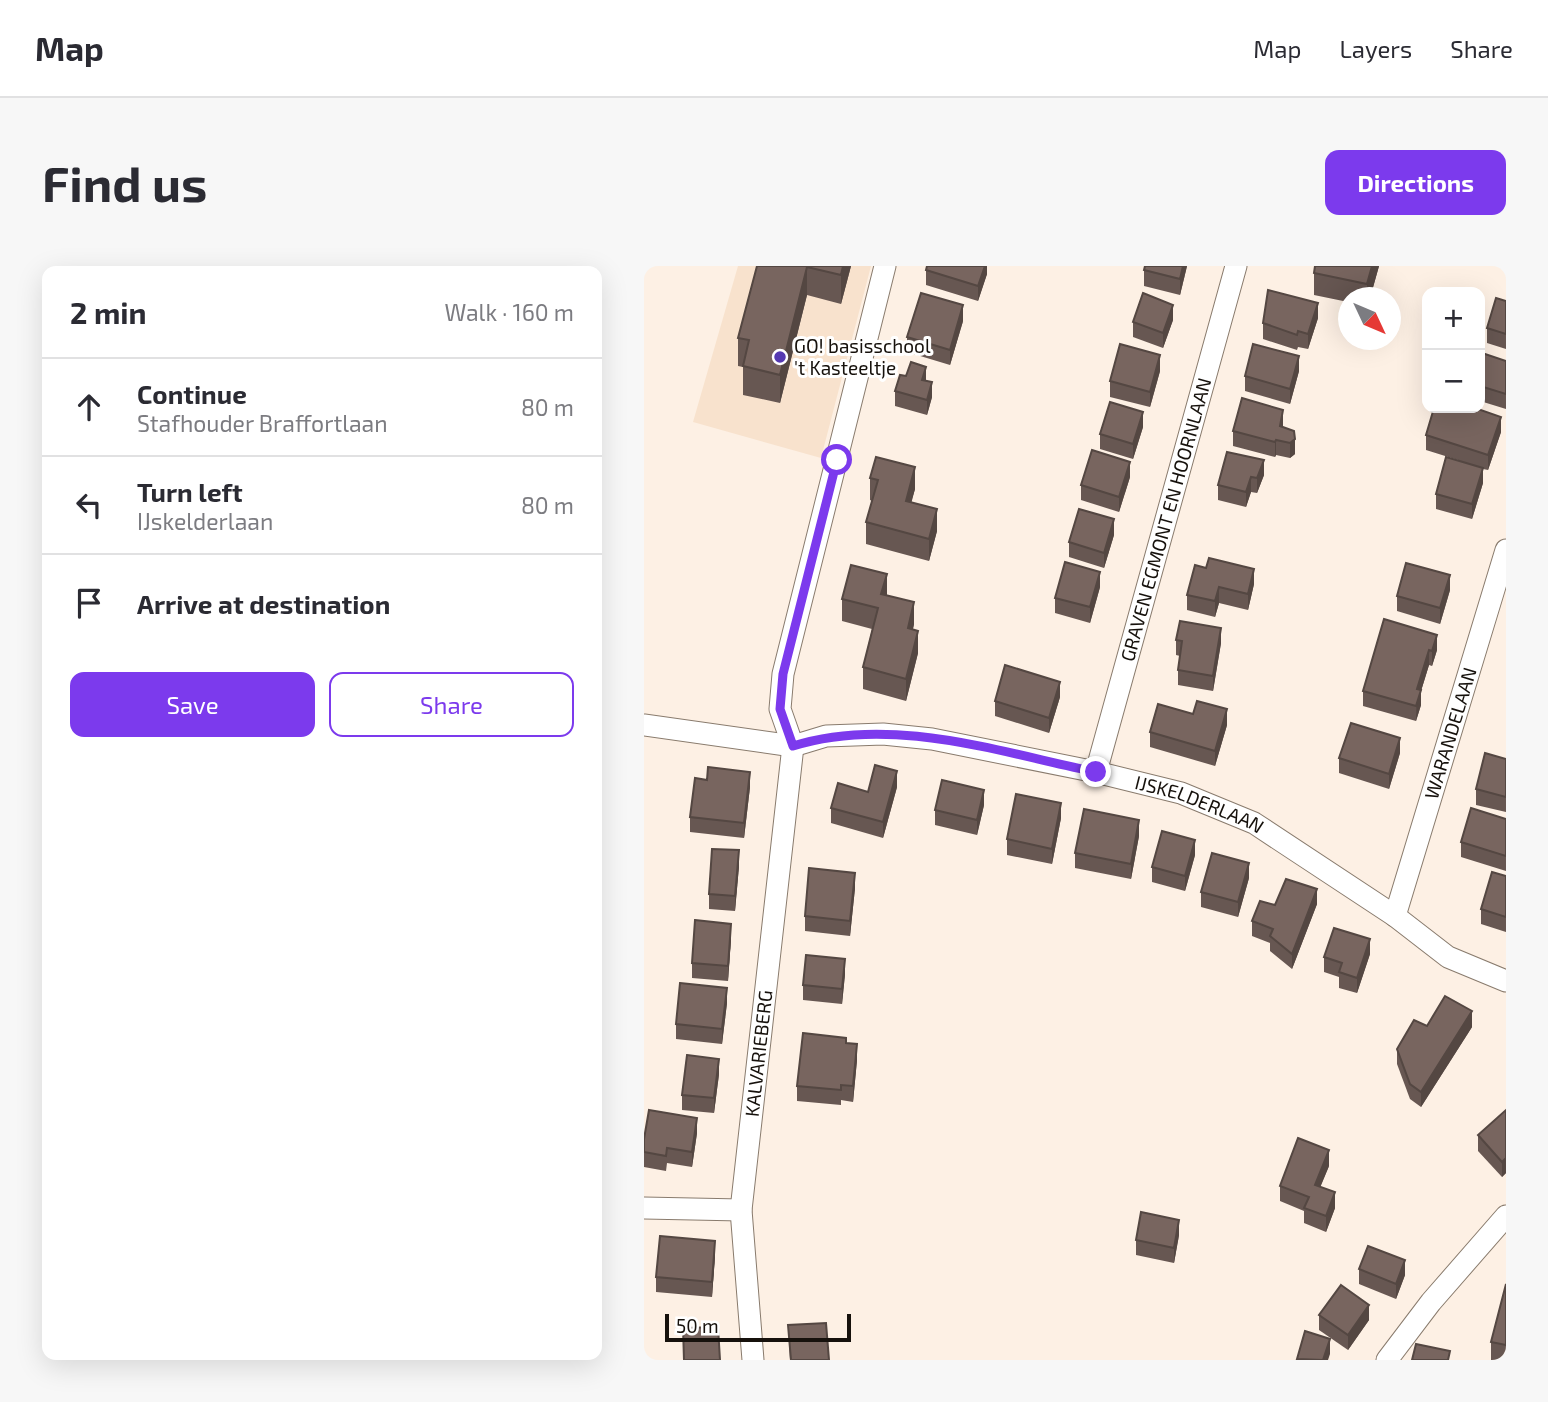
<!DOCTYPE html>
<meta charset="utf-8">
<style>
:root{--surface:#fff;--page:#f7f7f7;--text:#2b2b33;--muted:#7c7c81;--line:#e1e1e2;--accent:#7c3aed}
body{margin:0;font-family:"Exo 2",sans-serif;background:var(--page);color:var(--text)}
.controls{position:absolute;right:21px;top:21px;display:grid;overflow:hidden;border-radius:14px;box-shadow:0 7px 28px #0002}
.controls button{width:63px;height:63px;display:grid;place-items:center;padding:0;border:0;border-bottom:2px solid var(--line);background:var(--surface);color:var(--text);font:35px sans-serif}
.compass{position:absolute;left:694px;top:21px;width:63px;height:63px;border-radius:50%;background:var(--surface);box-shadow:0 7px 28px #0002;rotate:134deg}
.scale{position:absolute;left:21px;bottom:18px;width:186px;box-sizing:border-box;padding-left:7px;border:4px solid #16110c;border-top:0;font-size:19px;line-height:24px;white-space:nowrap;color:#16110c;-webkit-text-stroke:5px #fff;paint-order:stroke}
.stop{position:absolute;width:21px;height:21px;margin:-16px;border:5px solid #7c3aed;border-radius:50%;background:#fff}
.stop.end{background:#7c3aed;border-color:#fff;box-shadow:0 2px 7px #0008}
.list{margin:0;padding:0;list-style:none}
h2{display:flex;justify-content:space-between;align-items:center;height:91px;margin:0;padding:0 28px;font-size:30px}
h2 small{font-size:23px;font-weight:400;color:var(--muted)}
.list li{display:grid;grid-template-columns:46px 1fr auto;gap:21px;align-items:center;box-sizing:border-box;height:98px;padding:0 28px;border-top:2px solid var(--line)}
.list b{display:block;font-size:26px;white-space:nowrap}
.list p{margin:0;font-size:23px;white-space:nowrap;color:var(--muted)}
.list em{font-size:23px;font-style:normal;color:var(--muted)}
.actions{display:flex;gap:14px;padding:21px 28px}
.actions a{flex:1;padding:16px 0;border:2px solid var(--accent);border-radius:14px;text-align:center;font-size:24px;color:var(--accent)}
.actions .main{background:var(--accent);color:#fff}
.icon{flex:none;width:38px;height:38px;fill:none;stroke:currentColor;stroke-width:2;stroke-linecap:round;stroke-linejoin:round}
.map{position:relative;flex:none;width:862px;height:1094px;overflow:hidden;border-radius:14px}
header{display:flex;align-items:center;gap:42px;box-sizing:border-box;height:98px;padding:0 35px;background:var(--surface);border-bottom:2px solid var(--line)}
header strong{font-size:33px}
nav{display:flex;gap:38px;margin-inline-start:auto;font-size:24px}
.intro{display:flex;align-items:center;justify-content:space-between;box-sizing:border-box;height:168px;padding:0 42px}
h1{margin:0;font-size:49px}
.button{padding:18px 32px;border-radius:14px;background:var(--accent);color:#fff;font-size:24px;font-weight:700}
main{display:flex;gap:42px;padding:0 42px}
aside{flex:1;background:var(--surface);border-radius:14px;box-shadow:0 7px 28px #0002}
.map>svg:first-child{display:block}
.built{fill:#f8e2cd}
.lines{fill:none;stroke-linecap:round;stroke-linejoin:round}
.minor-casing{stroke:#897b6d;stroke-width:23}
.minor{stroke:#fff;stroke-width:21}
.wall{fill:#675752}
.shaded-wall{fill:#544742}
.building{fill:#78655f;stroke:#544742;stroke-width:2}
.route{stroke:#7c3aed;stroke-width:9}
.poi-dot{fill:#5539b1;stroke:#fff;stroke-width:2.5}
.labels{text-anchor:middle;stroke-width:6;stroke-linejoin:round;paint-order:stroke}
.poi-label{font-size:19px;fill:#16110c;stroke:#fff;text-anchor:start}
.street-label{font-size:19px;fill:#16110c;stroke:#fff}
</style>
<header>
<strong>Map</strong>
<nav><a>Map</a><a>Layers</a><a>Share</a></nav>
</header>
<div class="intro"><h1>Find us</h1><a class="button">Directions</a></div>
<main>
<aside>
<h2>2 min<small>Walk · 160 m</small></h2>
<ul class="list">
<li><svg class="icon" aria-label="ahead" viewBox="0 0 24 24"><path d="M12 20V5M6 11l6-6 6 6"/></svg><div><b>Continue</b><p>Stafhouder Braffortlaan</p></div><em>80 m</em></li>
<li><svg class="icon" aria-label="left" viewBox="0 0 24 24"><path d="M17 20v-9H6M10 6l-5 5 5 5"/></svg><div><b>Turn left</b><p>IJskelderlaan</p></div><em>80 m</em></li>
<li><svg class="icon" aria-label="arrive" viewBox="0 0 24 24"><path d="M6 21V4h12l-3 4 3 4H6"/></svg><div><b>Arrive at destination</b></div></li>
</ul>
<div class="actions"><a class="main">Save</a><a>Share</a></div>
</aside>
<div class="map">
<svg width="862" height="1094" viewBox="0 0 862 1094">
<rect width="100%" height="100%" fill="#fdf0e4"/>
<!-- built -->
<polygon class="built" points="94,0 227,0 177,192 49,156"/>
<g class="lines">
<!-- minor casing -->
<g class="minor-casing">
<g id="minor">
<path id="s1" d="M0,459L149,480L182,470L239,468L288,473L452,506L537,527L610,557L751,650L804,691L862,715"/>
<path id="s2" d="M452,506L592,0"/>
<path id="s3" d="M751,650L862,284"/>
<polyline points="0,942 97,944"/>
<path id="s4" d="M109,1094L97,944L149,480L136,443L139,408L241,0"/>
<polyline points="743,1094 787,1036 862,950"/>
</g>
</g>
<!-- minor -->
<use href="#minor" class="minor"/>
</g>
<!-- wall -->
<g class="wall">
<polygon points="113,0 207,0 197,38 163,29 136,137 99,129 99,101 94,100 94,72"/>
<polygon points="343,0 343,8 334,35 282,19 282,4"/>
<polygon points="501,0 543,0 536,29 500,20 500,4"/>
<polygon points="671,0 735,0 726,32 704,32 704,36 670,29 670,7"/>
<polygon points="862,35 862,83 843,77 843,62"/>
<polygon points="674,52 664,83 654,81 653,84 619,73 619,57"/>
<polygon points="529,54 519,82 489,71 489,56"/>
<polygon points="319,55 306,99 263,86 263,71"/>
<polygon points="836,94 862,95 862,143 836,135"/>
<polygon points="516,105 506,141 466,131 466,115"/>
<polygon points="655,105 646,138 601,125 601,110"/>
<polygon points="282,115 288,131 283,149 251,140 251,125"/>
<polygon points="639,159 639,161 651,188 646,192 632,189 631,191 589,180 589,165"/>
<polygon points="499,161 489,193 456,183 456,168"/>
<polygon points="857,166 844,204 839,203 839,217 828,253 792,243 792,228 814,194 782,184 782,169"/>
<polygon points="620,194 620,209 613,227 607,226 602,241 574,234 574,219"/>
<polygon points="486,211 475,246 437,234 437,219"/>
<polygon points="226,212 271,223 267,236 293,265 285,295 222,278 222,256 228,235 226,234"/>
<polygon points="470,269 460,302 425,291 425,276"/>
<polygon points="562,302 610,318 604,344 575,337 571,351 543,344 543,329"/>
<polygon points="456,321 446,357 411,347 411,332"/>
<polygon points="806,324 796,358 753,345 753,330"/>
<polygon points="243,330 270,358 269,363 274,387 262,435 219,423 219,401 228,363 198,355 198,333"/>
<polygon points="740,353 793,384 788,400 785,399 777,425 777,439 772,455 719,440 719,425"/>
<polygon points="532,374 577,377 569,425 534,419 534,404 536,390 532,389"/>
<polygon points="416,431 405,467 351,450 351,435"/>
<polygon points="583,459 571,500 506,481 506,466"/>
<polygon points="756,487 745,523 695,507 695,492"/>
<polygon points="862,493 862,546 832,539 832,523"/>
<polygon points="106,521 100,572 46,566 46,551"/>
<polygon points="253,521 239,572 187,557 187,542 224,526"/>
<polygon points="340,539 333,569 291,559 291,544"/>
<polygon points="417,552 408,598 363,589 363,573"/>
<polygon points="862,553 862,605 817,591 817,576"/>
<polygon points="495,570 487,613 431,602 431,587"/>
<polygon points="551,589 541,625 508,616 508,601"/>
<polygon points="95,600 91,645 65,643 65,628"/>
<polygon points="862,610 862,666 837,658 837,643"/>
<polygon points="605,612 594,651 557,641 557,626"/>
<polygon points="211,622 206,670 161,665 161,650"/>
<polygon points="673,638 648,703 626,685 626,677 608,670 608,655 631,639"/>
<polygon points="87,673 84,715 48,712 48,697"/>
<polygon points="726,688 713,727 695,722 695,711 680,706 680,691"/>
<polygon points="201,708 198,738 159,734 159,719"/>
<polygon points="83,737 78,778 32,773 32,758"/>
<polygon points="783,760 828,761 777,841 766,833 753,798 753,783"/>
<polygon points="202,777 213,794 209,836 197,834 197,839 153,835 153,820"/>
<polygon points="75,808 70,847 38,844 38,829"/>
<polygon points="862,844 862,907 858,911 834,885 834,869"/>
<polygon points="53,867 48,901 23,897 22,905 0,901 0,873"/>
<polygon points="685,900 676,921 691,942 682,966 660,957 660,945 636,935 636,920"/>
<polygon points="535,969 530,997 492,989 492,974"/>
<polygon points="71,990 68,1031 12,1026 12,1011"/>
<polygon points="715,1003 761,1009 752,1033 715,1018"/>
<polygon points="862,1018 862,1094 847,1094 847,1076"/>
<polygon points="675,1049 725,1054 704,1084 675,1064"/>
<polygon points="144,1059 185,1094 146,1094"/>
</g>
<!-- shaded-wall -->
<g class="shaded-wall">
<polygon points="199,0 207,0 197,38 197,9"/>
<polygon points="341,0 343,0 343,8 334,35 334,20"/>
<polygon points="539,0 543,0 536,29 536,13"/>
<polygon points="728,0 735,0 726,32 723,32 723,18"/>
<polygon points="163,1 163,29 136,137 136,109"/>
<polygon points="674,37 674,52 664,83 664,68"/>
<polygon points="319,39 319,55 306,99 306,84"/>
<polygon points="529,39 529,54 519,82 519,67"/>
<polygon points="516,89 516,105 506,141 506,126"/>
<polygon points="655,90 655,105 646,138 646,123"/>
<polygon points="282,101 282,116 278,114"/>
<polygon points="288,116 288,131 283,149 283,134"/>
<polygon points="639,144 639,159 636,175 636,160"/>
<polygon points="499,146 499,161 489,193 489,178"/>
<polygon points="857,151 857,166 844,204 844,189"/>
<polygon points="651,173 651,188 646,192 646,177"/>
<polygon points="632,174 632,189 631,191 631,176"/>
<polygon points="620,194 620,209 613,227 613,212"/>
<polygon points="486,196 486,211 475,246 475,231"/>
<polygon points="271,201 271,223 262,257 262,235"/>
<polygon points="839,202 839,217 828,253 828,238"/>
<polygon points="607,211 607,226 602,241 602,226"/>
<polygon points="293,243 293,265 285,295 285,273"/>
<polygon points="470,253 470,269 460,302 460,287"/>
<polygon points="610,303 610,318 604,344 604,328"/>
<polygon points="456,306 456,321 446,357 446,341"/>
<polygon points="243,308 243,330 237,328"/>
<polygon points="806,309 806,324 796,358 796,342"/>
<polygon points="575,321 575,337 571,351 571,335"/>
<polygon points="270,336 270,358 264,384 264,362"/>
<polygon points="577,362 577,377 569,425 569,410"/>
<polygon points="274,365 274,387 262,435 262,413"/>
<polygon points="793,369 793,384 788,400 788,385"/>
<polygon points="785,384 785,399 777,425 777,439 772,455 773,423"/>
<polygon points="416,416 416,431 405,467 405,452"/>
<polygon points="583,443 583,459 571,500 571,485"/>
<polygon points="756,472 756,487 745,523 745,508"/>
<polygon points="253,505 253,521 239,572 239,556"/>
<polygon points="106,506 106,521 100,572 100,557"/>
<polygon points="340,524 340,539 333,569 333,554"/>
<polygon points="417,537 417,552 408,598 408,583"/>
<polygon points="495,554 495,570 487,613 487,598"/>
<polygon points="551,574 551,589 541,625 541,610"/>
<polygon points="95,584 95,600 91,645 91,630"/>
<polygon points="605,597 605,612 594,651 594,636"/>
<polygon points="211,607 211,622 206,670 206,655"/>
<polygon points="673,623 673,638 648,703 648,688"/>
<polygon points="87,658 87,673 84,715 84,700"/>
<polygon points="726,673 726,688 713,727 713,712"/>
<polygon points="201,693 201,708 198,738 198,723"/>
<polygon points="83,722 83,737 78,778 78,763"/>
<polygon points="828,745 828,761 777,841 777,826"/>
<polygon points="213,778 213,794 209,836 209,820"/>
<polygon points="75,793 75,808 70,847 70,832"/>
<polygon points="53,852 53,867 48,901 48,886"/>
<polygon points="685,884 685,900 671,934 671,919"/>
<polygon points="862,892 862,907 858,911 858,896"/>
<polygon points="691,926 691,942 682,966 682,950"/>
<polygon points="535,954 535,969 530,997 530,982"/>
<polygon points="71,975 71,990 68,1031 68,1016"/>
<polygon points="761,994 761,1009 752,1033 752,1018"/>
<polygon points="725,1039 725,1054 704,1084 704,1069"/>
<polygon points="686,1073 686,1088 684,1094 679,1094"/>
</g>
<!-- building -->
<g class="building">
<polygon points="113,0 199,0 197,9 163,1 136,109 99,100 105,74 94,72"/>
<polygon points="283,0 341,0 334,20 282,4"/>
<polygon points="501,0 539,0 536,13 500,4"/>
<polygon points="671,0 728,0 723,18 670,7"/>
<polygon points="624,24 674,37 664,68 654,65 653,69 619,57"/>
<polygon points="277,27 319,39 306,84 263,71"/>
<polygon points="499,27 529,39 519,67 489,56"/>
<polygon points="852,32 862,35 862,68 843,62"/>
<polygon points="476,78 516,89 506,126 466,115"/>
<polygon points="609,78 655,90 646,123 601,110"/>
<polygon points="838,87 862,95 862,128 836,120 836,94"/>
<polygon points="267,96 282,101 278,114 288,116 283,134 251,125 256,109 262,110"/>
<polygon points="598,132 639,144 636,160 650,165 651,173 646,177 632,174 631,176 589,165"/>
<polygon points="466,136 499,146 489,178 456,168"/>
<polygon points="790,142 831,142 857,151 844,189 782,169"/>
<polygon points="448,184 486,196 475,231 437,219"/>
<polygon points="583,186 620,194 613,212 607,211 602,226 574,219"/>
<polygon points="232,191 271,201 262,235 293,243 285,273 222,256 234,214 226,212"/>
<polygon points="802,191 839,202 828,238 792,228"/>
<polygon points="435,243 470,253 460,287 425,276"/>
<polygon points="565,292 610,303 604,328 575,321 571,335 543,329 551,299 562,302"/>
<polygon points="421,296 456,306 446,341 411,332"/>
<polygon points="762,297 806,309 796,342 753,330"/>
<polygon points="207,299 243,308 237,328 270,336 264,362 274,365 262,413 219,401 234,342 198,333"/>
<polygon points="740,353 793,369 788,385 785,384 773,423 777,424 772,440 719,425"/>
<polygon points="536,355 577,362 569,410 534,404 538,375 532,374"/>
<polygon points="361,399 416,416 405,452 351,435"/>
<polygon points="553,435 583,443 571,485 506,466 514,438 549,448"/>
<polygon points="707,457 756,472 745,508 695,492"/>
<polygon points="841,487 862,493 862,531 832,523"/>
<polygon points="231,499 253,505 239,556 187,542 194,517 224,526"/>
<polygon points="64,501 106,506 100,557 46,551 51,512 63,514"/>
<polygon points="298,514 340,524 333,554 291,544"/>
<polygon points="372,528 417,537 408,583 363,573"/>
<polygon points="827,542 862,553 862,590 817,576"/>
<polygon points="440,543 495,554 487,598 431,587"/>
<polygon points="518,565 551,574 541,610 508,601"/>
<polygon points="68,583 95,584 91,630 65,628"/>
<polygon points="568,587 605,597 594,636 557,626"/>
<polygon points="165,602 211,607 206,655 161,650"/>
<polygon points="848,606 862,610 862,651 837,643"/>
<polygon points="642,613 673,623 648,688 626,670 629,663 608,655 616,635 631,639"/>
<polygon points="51,654 87,658 84,700 48,697"/>
<polygon points="690,662 726,673 713,712 695,706 698,697 680,691"/>
<polygon points="162,689 201,693 198,723 159,719"/>
<polygon points="36,717 83,722 78,763 32,758"/>
<polygon points="801,730 828,745 777,826 766,818 753,783 770,754 783,760"/>
<polygon points="159,767 202,772 202,777 213,778 209,820 197,819 197,824 153,820"/>
<polygon points="43,789 75,793 70,832 38,829"/>
<polygon points="5,844 53,852 48,886 23,882 22,890 0,886 0,873"/>
<polygon points="862,844 862,892 858,896 834,869"/>
<polygon points="654,872 685,884 671,919 691,926 682,950 660,942 665,931 636,920"/>
<polygon points="497,946 535,954 530,982 492,974"/>
<polygon points="16,970 71,975 68,1016 12,1011"/>
<polygon points="724,980 761,994 752,1018 715,1003"/>
<polygon points="862,1018 862,1079 847,1076"/>
<polygon points="697,1019 725,1039 704,1069 675,1049"/>
<polygon points="182,1057 185,1094 147,1094 144,1059"/>
<polygon points="74,1061 76,1094 40,1094 39,1062"/>
<polygon points="661,1065 686,1073 679,1094 653,1093"/>
<polygon points="772,1078 806,1085 804,1094 768,1094"/>
</g>
<g class="lines">
<!-- route -->
<path class="route" d="M193,194L139,408L136,443L149,480C247,449 355,486 452,506"/>
</g>
<!-- markers -->
<circle class="poi-dot" cx="136" cy="91" r="7"/>
<g class="labels">
<!-- poi labels -->
<g class="poi-label">
<text x="150" y="87">GO! basisschool<tspan x="150" dy="22">'t Kasteeltje</tspan></text>
</g>
<!-- street labels -->
<g class="street-label">
<text dy="7" stroke="none"><textPath href="#s2" startOffset="262">GRAVEN EGMONT EN HOORNLAAN</textPath></text>
<text dy="7" stroke="none"><textPath href="#s3" startOffset="191">WARANDELAAN</textPath></text>
<text dy="7" stroke="none"><textPath href="#s1" startOffset="567">IJSKELDERLAAN</textPath></text>
<text dy="7" stroke="none"><textPath href="#s4" startOffset="308">KALVARIEBERG</textPath></text>
</g>
</g>
</svg>
<div class="controls">
<button>+</button>
<button>−</button>
</div>
<svg class="compass" viewBox="-18 -18 36 36"><path d="M0-13l5 13h-10z" fill="#e53935"/><path d="M0 13l5-13h-10z" fill="#7c7c81"/></svg>
<div class="scale">50 m</div>
<div class="stop" style="left:193px;top:194px"></div>
<div class="stop end" style="left:452px;top:506px"></div>
</div>
</main>
